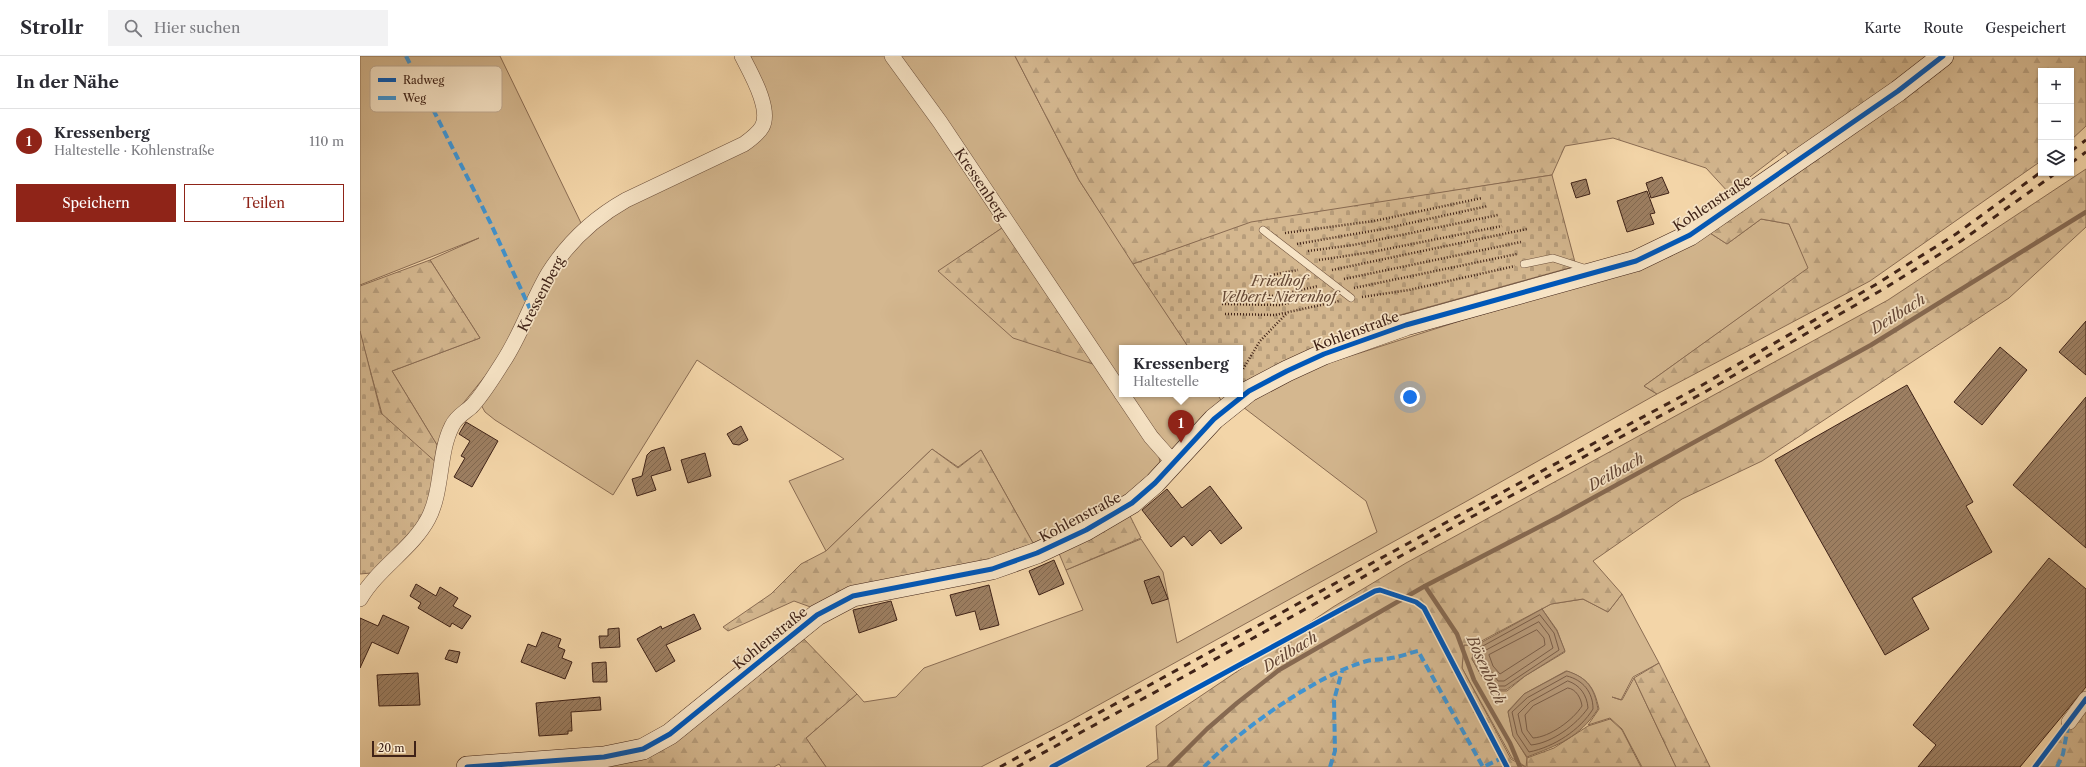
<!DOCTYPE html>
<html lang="de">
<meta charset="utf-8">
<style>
:root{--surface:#fff;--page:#f2f2f3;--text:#2b2b33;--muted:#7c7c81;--line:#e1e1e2;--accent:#8f2418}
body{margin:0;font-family:"Libre Caslon Text",serif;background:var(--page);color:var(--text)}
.controls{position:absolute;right:12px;top:12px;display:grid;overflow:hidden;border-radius:0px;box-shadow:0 1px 3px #0004}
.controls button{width:36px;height:36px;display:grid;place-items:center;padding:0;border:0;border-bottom:1px solid var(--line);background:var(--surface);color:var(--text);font:20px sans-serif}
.scale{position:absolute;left:12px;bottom:10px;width:44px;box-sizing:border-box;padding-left:4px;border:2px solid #3f2217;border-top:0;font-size:11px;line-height:14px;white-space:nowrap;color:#3f2217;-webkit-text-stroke:3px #f7e4c6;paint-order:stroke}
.you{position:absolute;left:1050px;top:341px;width:14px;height:14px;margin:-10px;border:3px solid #fff;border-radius:50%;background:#1a73e8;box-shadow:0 0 0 6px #1a73e833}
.badge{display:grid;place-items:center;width:26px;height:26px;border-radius:50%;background:var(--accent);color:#fff;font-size:13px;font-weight:700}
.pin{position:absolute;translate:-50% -33px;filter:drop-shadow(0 1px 2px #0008)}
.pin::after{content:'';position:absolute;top:21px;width:14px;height:12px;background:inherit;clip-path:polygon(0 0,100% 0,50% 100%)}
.popup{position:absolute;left:759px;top:289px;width:124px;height:52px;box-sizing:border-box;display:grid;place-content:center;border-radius:0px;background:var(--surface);filter:drop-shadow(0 1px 3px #0005);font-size:13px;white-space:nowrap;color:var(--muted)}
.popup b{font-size:15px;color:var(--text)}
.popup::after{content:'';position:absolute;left:50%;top:100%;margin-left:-8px;border:8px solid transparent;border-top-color:var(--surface)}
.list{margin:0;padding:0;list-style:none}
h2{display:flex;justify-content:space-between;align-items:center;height:52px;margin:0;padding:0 16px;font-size:17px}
h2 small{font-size:13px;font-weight:400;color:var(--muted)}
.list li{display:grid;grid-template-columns:26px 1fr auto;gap:12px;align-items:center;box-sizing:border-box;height:64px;padding:0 16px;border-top:1px solid var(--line)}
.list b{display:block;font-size:15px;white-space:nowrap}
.list p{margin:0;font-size:13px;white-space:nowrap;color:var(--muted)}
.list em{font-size:13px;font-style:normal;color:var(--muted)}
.actions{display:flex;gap:8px;padding:12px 16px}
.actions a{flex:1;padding:9px 0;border:1px solid var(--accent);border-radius:0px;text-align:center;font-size:14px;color:var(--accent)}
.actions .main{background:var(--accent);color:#fff}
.icon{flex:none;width:22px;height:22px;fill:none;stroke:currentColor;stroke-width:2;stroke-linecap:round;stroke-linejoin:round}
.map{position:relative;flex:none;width:1726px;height:711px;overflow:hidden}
header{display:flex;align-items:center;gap:24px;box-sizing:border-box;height:56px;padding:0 20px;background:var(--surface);border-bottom:1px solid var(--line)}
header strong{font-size:19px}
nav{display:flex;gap:22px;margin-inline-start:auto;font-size:14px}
.search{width:280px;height:36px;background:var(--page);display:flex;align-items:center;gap:10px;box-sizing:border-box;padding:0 14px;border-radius:0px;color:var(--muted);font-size:15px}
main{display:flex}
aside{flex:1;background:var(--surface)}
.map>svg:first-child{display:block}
.green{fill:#d4b78f;stroke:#8a6c53}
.forest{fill:url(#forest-firs);stroke:#8a6c53}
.cemetery{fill:url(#cemetery-stones);stroke:#8a6c53}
.water{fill:#b69877;stroke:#866951}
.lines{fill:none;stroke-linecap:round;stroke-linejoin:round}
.shore{stroke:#7a5d47;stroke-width:1}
.stream{stroke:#866951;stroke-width:4.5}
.building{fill:url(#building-hatch);stroke:#3f2217}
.lane-casing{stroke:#6c4f3b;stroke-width:8}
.street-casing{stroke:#6c4f3b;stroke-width:16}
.secondary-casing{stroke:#3f2217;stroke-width:22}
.path{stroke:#3f2217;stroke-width:2.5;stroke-dasharray:1 2;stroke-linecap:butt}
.lane{stroke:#f7e4c6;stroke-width:7}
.street{stroke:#f7e4c6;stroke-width:15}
.secondary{stroke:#f7e4c6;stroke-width:21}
.rail{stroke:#3f2217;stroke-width:3;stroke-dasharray:7 7;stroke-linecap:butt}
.quiet{stroke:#3f95d4;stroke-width:4;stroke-dasharray:8 4;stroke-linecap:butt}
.cycleway-casing{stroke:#f7e4c6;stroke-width:8}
.cycleway{stroke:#0057b8;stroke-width:5}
.labels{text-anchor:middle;stroke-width:3.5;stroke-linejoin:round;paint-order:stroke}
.street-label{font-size:14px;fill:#3f2217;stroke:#f7e4c6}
.park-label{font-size:14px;font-style:italic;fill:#644735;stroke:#f7e4c6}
.water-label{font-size:15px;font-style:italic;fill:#634534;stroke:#f7e4c6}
.key{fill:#f7e4c6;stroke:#c0aa92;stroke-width:1}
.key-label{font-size:11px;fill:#3f2217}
</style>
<header>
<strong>Strollr</strong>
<div class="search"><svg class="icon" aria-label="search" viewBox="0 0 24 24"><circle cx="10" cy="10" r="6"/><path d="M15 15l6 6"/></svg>Hier suchen</div>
<nav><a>Karte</a><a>Route</a><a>Gespeichert</a></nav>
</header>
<main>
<aside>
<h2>In der Nähe<small></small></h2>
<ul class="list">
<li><span class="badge">1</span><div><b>Kressenberg</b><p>Haltestelle · Kohlenstraße</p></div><em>110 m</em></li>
</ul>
<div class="actions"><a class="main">Speichern</a><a>Teilen</a></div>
</aside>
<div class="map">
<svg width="1726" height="711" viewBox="0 0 1726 711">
<defs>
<pattern id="forest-firs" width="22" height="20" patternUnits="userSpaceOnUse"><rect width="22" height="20" fill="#d4b78f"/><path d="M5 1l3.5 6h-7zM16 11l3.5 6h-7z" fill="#b79d7b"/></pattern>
<pattern id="cemetery-stones" width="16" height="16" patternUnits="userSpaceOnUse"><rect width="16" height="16" fill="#d4b78f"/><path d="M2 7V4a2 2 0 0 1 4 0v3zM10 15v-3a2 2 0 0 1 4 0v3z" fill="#b79d7b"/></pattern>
<pattern id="building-hatch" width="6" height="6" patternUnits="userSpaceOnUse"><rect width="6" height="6" fill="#9d7f62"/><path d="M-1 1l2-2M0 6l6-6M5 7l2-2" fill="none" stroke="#816850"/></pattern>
</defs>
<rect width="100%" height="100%" fill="#f3d5a8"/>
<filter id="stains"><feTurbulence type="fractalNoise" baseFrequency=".005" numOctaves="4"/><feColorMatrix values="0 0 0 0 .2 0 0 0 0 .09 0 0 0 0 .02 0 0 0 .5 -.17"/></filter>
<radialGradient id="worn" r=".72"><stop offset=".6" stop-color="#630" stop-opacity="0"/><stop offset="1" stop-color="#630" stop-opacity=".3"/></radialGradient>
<!-- green -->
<g class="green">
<polygon points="0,0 140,0 222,169 130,314 88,366 77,389 32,315 120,282 70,204 119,182 0,229"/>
<path d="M384,0H527L645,170L579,215L739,310L797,392L800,406C774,446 715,469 673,487L621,394L598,411L572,393L466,495L429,425L484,403L337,304L253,439L135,364L125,356L120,347L193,218L227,175L406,71Z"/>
<polygon points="537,0 655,0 719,124 829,292 762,292 762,331"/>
<polygon points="1401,163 1429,168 1449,212 1284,330 1297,338 1107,445 706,667 621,711 466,711 446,682 497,638 504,646 536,641 564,612 723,554 706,514 781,483 803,516 817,587 1017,476 1006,445 883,351 923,326 959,310 1103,264 1270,216 1311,200 1350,177 1367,188"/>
<polygon points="767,338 857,338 861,344 811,394"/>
<path d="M1262,538L1299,607L1273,621L1261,644L1252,641L1262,644L1274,622L1316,711H1282L1262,673L1250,662L1228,669L1239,653C1234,631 1228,622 1206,615L1164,638L1148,655L1153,679L1167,702L1166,711L1152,702L1102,612L1104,589L1115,590L1112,603L1121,619L1134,635H1147L1165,620L1205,596L1197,574L1182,553L1191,548L1223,543L1248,556Z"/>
</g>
<!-- forest -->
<g class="forest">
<polygon points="655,0 1726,0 1726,70 1711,84 1711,15 1681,15 1681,105 1510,225 1297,338 1284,330 1448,212 1429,168 1401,163 1367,188 1350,177 1440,114 1425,94 1369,137 1346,112 1253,82 1205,90 1192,119 891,167 773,208 719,124"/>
<polygon points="1726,113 1726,171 1649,242 1402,405 1322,443 1233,505 1262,538 1248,556 1223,543 1191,548 1114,589 1104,589 1102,612 1151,703 1165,711 786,711 798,703 796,670 973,551 1046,507 1528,244"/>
<polygon points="645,170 739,310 653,282 578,215"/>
<polygon points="70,204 120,282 32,315 77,389 73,416 22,358 0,277 0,230"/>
<polygon points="572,393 598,412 621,394 673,487 657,496 456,553 434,545 368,575 363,571 411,538 441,508 466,495"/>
<polygon points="769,458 781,482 706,514 698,495"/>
<polygon points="442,581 497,638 446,682 466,711 421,711 419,708 414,711 218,711 287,701"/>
<polygon points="1299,607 1350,711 1316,711 1274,622"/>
<polygon points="1726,648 1726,711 1678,711"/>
<polygon points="1250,663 1262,674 1281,711 1167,711 1167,702 1194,692 1228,670"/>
</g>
<!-- cemetery -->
<g class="cemetery">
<polygon points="1192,119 1216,210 1022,264 970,286 880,332 880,292 829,292 773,208 891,166"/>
<polygon points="0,275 21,357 79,409 75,429 58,471 11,517 0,518"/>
</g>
<!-- water -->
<g class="water">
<polygon points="1182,553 1197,575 1205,595 1165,620 1146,634 1134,634 1121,619 1112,603 1115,590"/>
<path d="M1207,615C1228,622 1234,632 1238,653C1219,682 1198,689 1167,701L1153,680L1148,656L1164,638Z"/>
</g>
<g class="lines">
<!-- shore -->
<g class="shore">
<polygon points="1180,559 1194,577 1199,594 1145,630 1136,630 1116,602 1118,593"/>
<polygon points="1179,566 1189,579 1193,592 1144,625 1138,625 1122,602 1123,596"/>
<polygon points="1177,574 1184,582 1185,589 1140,618 1133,610 1129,599"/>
<path d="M1207,620C1223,624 1233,636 1233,653C1220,674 1194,691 1169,696L1157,678L1152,656L1167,642Z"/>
<path d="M1208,625C1220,629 1227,639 1228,652C1216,669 1192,687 1171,689L1162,676L1158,658L1170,646Z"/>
<path d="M1208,632C1216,633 1221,642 1222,650C1213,664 1190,681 1173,682L1167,674L1165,659L1173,650Z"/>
</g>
<!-- stream -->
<g class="stream">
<polyline points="1065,530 1097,578 1114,624 1150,687 1160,711"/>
<polyline points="809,711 847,673 877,647 919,614 1065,530 1200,460 1511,289 1726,156"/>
</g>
</g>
<!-- building -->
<g class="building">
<polygon points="1302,121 1309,137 1291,142 1286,127"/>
<polygon points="1226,123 1230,138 1216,142 1211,127"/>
<polygon points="1287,135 1295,157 1290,158 1294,168 1267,176 1257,145"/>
<polygon points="1726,265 1726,319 1699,296"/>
<polygon points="1640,291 1667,314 1622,369 1594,346"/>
<polygon points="1547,329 1613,446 1606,450 1632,496 1552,542 1569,573 1525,599 1415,404"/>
<polygon points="1726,341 1726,492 1653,429"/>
<polygon points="106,366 138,385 112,431 94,421 105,402 101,400 110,385 99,378"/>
<polygon points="381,370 388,384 379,389 373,388 367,378"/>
<polygon points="304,391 311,414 291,420 296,434 277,440 272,423 282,420 287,399 291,395"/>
<polygon points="345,397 351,420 328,427 321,404"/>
<polygon points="850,430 882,472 861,488 850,474 832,490 824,480 811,491 782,454 807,433 822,452"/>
<polygon points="1689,502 1726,533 1726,631 1660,711 1558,711 1576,689 1553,669"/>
<polygon points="694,504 704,528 679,539 669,515"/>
<polygon points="799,520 808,543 792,548 784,525"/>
<polygon points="56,528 76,540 80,531 98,542 93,550 111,560 102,573 92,567 90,571 58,552 61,547 50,540"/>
<polygon points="629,529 639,569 620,574 615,555 596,560 590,539"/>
<polygon points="531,545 537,564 499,577 493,554"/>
<polygon points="334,558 341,573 306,589 315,605 296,616 277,583 301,570 302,573"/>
<polygon points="23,559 49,571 38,598 12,586 0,612 0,562 18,570"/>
<polygon points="259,572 260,591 240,592 239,580 248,580 248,573"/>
<polygon points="182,576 201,583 198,591 205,594 202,602 212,606 205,623 161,606 168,588 176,591"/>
<polygon points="89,594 100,596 97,607 85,603"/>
<polygon points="246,606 247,626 233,626 232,607"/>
<polygon points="58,617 60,649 19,650 17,619"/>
<polygon points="240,641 241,654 211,656 212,675 208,675 208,678 179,680 176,647"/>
</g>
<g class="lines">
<!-- lane casing -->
<g class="lane-casing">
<g id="lane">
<polyline points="903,174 991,242"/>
<polyline points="1164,208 1193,202 1227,213"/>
</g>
</g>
<!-- street casing -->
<g class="street-casing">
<g id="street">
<polyline points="532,0 580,66 762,338"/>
<polyline points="762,338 791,381 814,407"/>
<path d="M0,543C18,512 52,493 68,463C83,435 78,397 92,370C96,361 104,357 111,351C122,340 134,320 143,306C161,279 171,247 188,218C208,186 234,162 266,144L384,88C391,83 398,78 402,71C412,53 390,16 382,0"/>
<polyline points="1709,666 1726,643"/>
</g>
</g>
<!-- secondary casing -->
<g class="secondary-casing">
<polyline id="secondary" points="107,711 244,701 283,693 310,678 457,559 493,540 632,513 677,497 726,474 772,447 795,427 854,363 889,335 927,315 964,298 1046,269 1276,205 1330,179 1538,35 1583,0"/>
</g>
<!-- path -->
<g class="path">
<polyline points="925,177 1014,165 1122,142"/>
<polyline points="937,188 1023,173 1128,150"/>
<polyline points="948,195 993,189 1138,159"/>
<polyline points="959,204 1012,196 1142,170"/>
<polyline points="972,214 1167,173"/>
<polyline points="911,219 938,214"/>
<polyline points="984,223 1161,186"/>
<polyline points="912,229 949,222"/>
<polyline points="994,232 1157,198"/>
<polyline points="864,237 915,240 958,230"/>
<polyline points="1002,241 1049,234 1155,210"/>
<polyline points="862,248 920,249 968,238"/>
<polyline points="865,258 915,259 979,245"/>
<polyline points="880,318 900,285 926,258"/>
</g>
<!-- lane -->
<use href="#lane" class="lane"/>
<!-- street -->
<use href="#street" class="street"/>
<!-- secondary -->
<use href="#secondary" class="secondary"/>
<!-- rail -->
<g class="rail">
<polyline points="1711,95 1726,84"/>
<polyline points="1711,107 1726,96"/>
<polyline points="640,711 1098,460 1337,332 1515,229 1596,178 1681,116"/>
<polyline points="657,711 823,621 1102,466 1343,337 1520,235 1601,185 1696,117"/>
</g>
<!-- quiet -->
<g class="quiet">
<polyline points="46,0 130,166 171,255"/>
<path d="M844,711C878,675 958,618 1007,605C1015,603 1023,604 1031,602C1040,601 1049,597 1058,595L1123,711L1142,702"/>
<polyline points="970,711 975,695 974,644 982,615"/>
<polyline points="1697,711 1703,698 1708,670"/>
</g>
<!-- cycleway casing -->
<g class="cycleway-casing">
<g id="cycleway">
<polyline points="107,711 244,701 283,693 310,678 457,559 493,540 632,513 677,497 726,474 772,447 795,427 854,363 889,335 927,315 964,298 1046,269 1276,205 1330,179 1538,35 1583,0"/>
<polyline points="692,711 1015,535 1020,534 1056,546 1064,552 1147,711"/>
<polyline points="1675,711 1726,643"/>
</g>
</g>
<!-- cycleway -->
<use href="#cycleway" class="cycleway"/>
</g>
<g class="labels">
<!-- street labels -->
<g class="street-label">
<text transform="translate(621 128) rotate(56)" y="5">Kressenberg</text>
<text transform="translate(1352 147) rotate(-33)" y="5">Kohlenstraße</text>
<text transform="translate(181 238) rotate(-62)" y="5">Kressenberg</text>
<text transform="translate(996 275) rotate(-20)" y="5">Kohlenstraße</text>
<text transform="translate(720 461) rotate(-28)" y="5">Kohlenstraße</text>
<text transform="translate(410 582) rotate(-39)" y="5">Kohlenstraße</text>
</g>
<!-- park labels -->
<g class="park-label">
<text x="918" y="230">Friedhof<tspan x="918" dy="16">Velbert-Nierenhof</tspan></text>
</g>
<!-- water labels -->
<g class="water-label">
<text transform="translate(1538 258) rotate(-32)" y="5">Deilbach</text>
<text transform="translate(1256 416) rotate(-29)" y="5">Deilbach</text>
<text transform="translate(930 596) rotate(-32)" y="5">Deilbach</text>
<text transform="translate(1126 614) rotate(66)" y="5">Bösenbach</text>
</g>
</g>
<!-- legend -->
<rect x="10" y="10" width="132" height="46" rx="6" class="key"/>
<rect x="18" y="22" width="18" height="4" fill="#0057b8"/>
<rect x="18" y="40" width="18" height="4" fill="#3f95d4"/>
<g class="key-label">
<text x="43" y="28">Radweg</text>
<text x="43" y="46">Weg</text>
</g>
<rect width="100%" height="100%" filter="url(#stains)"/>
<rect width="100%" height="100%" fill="url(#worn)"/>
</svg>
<div class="controls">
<button>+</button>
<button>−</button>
<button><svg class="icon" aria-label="layers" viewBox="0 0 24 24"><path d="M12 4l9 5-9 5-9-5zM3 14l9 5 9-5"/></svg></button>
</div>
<div class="scale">20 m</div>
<div class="you"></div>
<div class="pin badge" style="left:821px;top:387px">1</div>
<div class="popup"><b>Kressenberg</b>Haltestelle</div>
</div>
</main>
